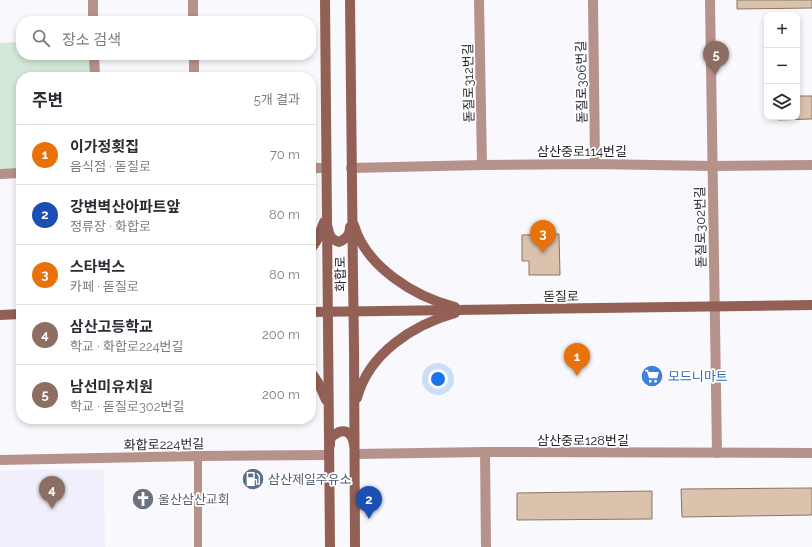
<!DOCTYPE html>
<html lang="ko">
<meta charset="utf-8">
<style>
:root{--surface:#fff;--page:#f2f2f3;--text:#2b2b33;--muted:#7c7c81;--line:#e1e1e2;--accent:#0b8043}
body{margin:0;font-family:Raleway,"Noto Sans KR",sans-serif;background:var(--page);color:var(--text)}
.controls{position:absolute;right:12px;top:12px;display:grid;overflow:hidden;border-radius:8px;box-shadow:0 2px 6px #0003}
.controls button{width:36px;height:36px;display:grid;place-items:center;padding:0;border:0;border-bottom:1px solid var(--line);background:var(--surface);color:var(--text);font:20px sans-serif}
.you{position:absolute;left:438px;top:379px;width:14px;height:14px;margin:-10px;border:3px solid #fff;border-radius:50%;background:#1a73e8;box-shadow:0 0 0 6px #1a73e833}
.badge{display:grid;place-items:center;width:26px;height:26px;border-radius:50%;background:var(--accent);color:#fff;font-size:13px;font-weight:700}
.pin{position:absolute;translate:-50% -33px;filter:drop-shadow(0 1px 2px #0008)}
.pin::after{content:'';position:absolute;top:21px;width:14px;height:12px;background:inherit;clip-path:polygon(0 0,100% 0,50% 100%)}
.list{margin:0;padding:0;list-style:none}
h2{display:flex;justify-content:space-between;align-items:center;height:52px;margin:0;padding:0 16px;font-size:17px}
h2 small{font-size:13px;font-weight:400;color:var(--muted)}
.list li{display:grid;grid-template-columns:26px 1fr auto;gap:12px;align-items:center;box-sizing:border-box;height:60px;padding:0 16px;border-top:1px solid var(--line)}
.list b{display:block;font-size:15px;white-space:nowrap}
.list p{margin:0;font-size:13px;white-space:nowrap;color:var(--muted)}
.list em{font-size:13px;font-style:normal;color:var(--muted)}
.icon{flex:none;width:22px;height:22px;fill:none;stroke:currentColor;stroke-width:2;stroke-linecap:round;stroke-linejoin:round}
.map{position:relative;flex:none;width:812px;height:547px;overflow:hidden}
.search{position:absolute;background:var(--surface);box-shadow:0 2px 6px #0003;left:16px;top:16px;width:300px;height:44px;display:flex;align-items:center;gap:10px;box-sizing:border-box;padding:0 14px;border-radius:16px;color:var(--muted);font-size:15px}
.panel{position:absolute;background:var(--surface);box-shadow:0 2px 6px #0003;left:16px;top:72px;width:300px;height:352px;border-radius:16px}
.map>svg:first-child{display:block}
.built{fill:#f1effc}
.green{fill:#d4e7d8}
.building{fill:#dac2ac;stroke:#887665}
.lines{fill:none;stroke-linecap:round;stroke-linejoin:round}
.service{stroke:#b6928a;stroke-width:8}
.minor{stroke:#b6928a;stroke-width:10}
.secondary{stroke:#936056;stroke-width:10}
.labels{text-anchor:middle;stroke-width:3.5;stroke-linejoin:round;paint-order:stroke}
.street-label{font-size:13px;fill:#1f1d26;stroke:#fff}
.shop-label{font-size:13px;fill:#366cbe;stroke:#fff;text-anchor:start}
.service-label{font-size:13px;fill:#4e5e75;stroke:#fff;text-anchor:start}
.worship-label{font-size:13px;fill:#5b616d;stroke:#fff;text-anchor:start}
</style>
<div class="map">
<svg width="812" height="547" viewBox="0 0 812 547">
<rect width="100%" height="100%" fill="#f9f8fd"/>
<!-- built -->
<polygon class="built" points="104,469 105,547 0,547 0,470"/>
<!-- green -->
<polygon class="green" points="21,42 21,55 94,55 95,77 21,77 21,173 0,174 0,43"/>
<!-- building -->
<g class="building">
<polygon points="737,0 812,0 812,8 737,9"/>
<polygon points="797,96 812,96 812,119 778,120 778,117 797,117"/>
<polygon points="559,234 560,275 529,275 529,261 522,261 522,235"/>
<polygon points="812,488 812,515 682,517 681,489"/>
<polygon points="652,491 652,519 517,520 517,493"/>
</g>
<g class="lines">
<!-- service -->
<polyline class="service" points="198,456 198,547"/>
<!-- minor -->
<g class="minor">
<polyline points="93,0 93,21"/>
<polyline points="193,0 193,21"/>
<polyline points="479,0 482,165"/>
<polyline points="593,0 595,164"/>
<polyline points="710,0 717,453"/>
<polyline points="94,55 95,77"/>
<polyline points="194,55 194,77"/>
<polyline points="311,168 326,168"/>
<polyline points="351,168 482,165 595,164 712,166 812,165"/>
<polyline points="0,174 21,173"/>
<polyline points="485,452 486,547"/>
<polyline points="355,454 485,452 812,453"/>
<polyline points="0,460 198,456 329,455"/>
</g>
<!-- secondary -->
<g class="secondary">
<polyline points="325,0 330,547"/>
<polyline points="350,0 353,276 354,347 355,547"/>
<path d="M354,225C366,267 415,297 455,307"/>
<path d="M328,228C329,236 332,240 339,242C346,239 350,235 350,227"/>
<polyline points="311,249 317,240 324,222"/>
<polyline points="311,312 812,305"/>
<polyline points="0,315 21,314"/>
<polyline points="311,372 319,384 326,400"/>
<path d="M357,398C369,353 413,325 455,313"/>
<path d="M330,445C330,443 330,439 331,438C333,435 336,434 339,432C348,429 353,436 354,445"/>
</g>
</g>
<!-- icons -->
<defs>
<g id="supermarket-disc" transform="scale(1.15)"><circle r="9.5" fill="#3f7fe0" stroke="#fff"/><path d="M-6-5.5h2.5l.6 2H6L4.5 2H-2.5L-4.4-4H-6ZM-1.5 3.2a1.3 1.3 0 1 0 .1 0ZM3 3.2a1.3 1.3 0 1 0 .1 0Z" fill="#fff"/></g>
<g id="fuel-disc" transform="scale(1.15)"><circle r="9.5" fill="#5c6f8a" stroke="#fff"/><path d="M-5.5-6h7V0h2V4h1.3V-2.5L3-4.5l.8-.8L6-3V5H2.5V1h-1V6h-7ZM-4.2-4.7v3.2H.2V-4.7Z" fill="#fff"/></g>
<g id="church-disc" transform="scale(1.15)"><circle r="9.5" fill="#6b7280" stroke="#fff"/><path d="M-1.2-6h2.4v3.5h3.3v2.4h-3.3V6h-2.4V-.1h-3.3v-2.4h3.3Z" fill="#fff"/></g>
</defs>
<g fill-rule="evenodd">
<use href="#supermarket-disc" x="652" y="376"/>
<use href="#fuel-disc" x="253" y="479"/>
<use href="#church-disc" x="143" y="499"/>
</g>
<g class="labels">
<!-- street labels -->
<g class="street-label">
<text transform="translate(581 82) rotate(-91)" y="5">돋질로306번길</text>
<text transform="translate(468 83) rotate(-91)" y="5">돋질로312번길</text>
<text x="582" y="156">삼산중로114번길</text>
<text transform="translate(700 227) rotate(-91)" y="5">돋질로302번길</text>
<text transform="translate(340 274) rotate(-91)" y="5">화합로</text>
<text transform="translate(561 296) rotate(-1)" y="5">돋질로</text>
<text x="583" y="445">삼산중로128번길</text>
<text transform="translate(164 444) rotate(-1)" y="5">화합로224번길</text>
</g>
<!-- shop labels -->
<g class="shop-label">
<text x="668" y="381">모드니마트</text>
</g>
<!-- service labels -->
<g class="service-label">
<text x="268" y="484">삼산제일주유소</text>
</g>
<!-- worship labels -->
<g class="worship-label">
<text x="158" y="504">울산삼산교회</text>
</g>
</g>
</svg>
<div class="controls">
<button>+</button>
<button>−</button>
<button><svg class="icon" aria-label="layers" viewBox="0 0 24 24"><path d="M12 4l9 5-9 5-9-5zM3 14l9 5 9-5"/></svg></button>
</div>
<div class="you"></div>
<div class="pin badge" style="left:577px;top:376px;background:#e8710a">1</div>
<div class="pin badge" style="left:369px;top:519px;background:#1a4fb4">2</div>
<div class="pin badge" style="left:543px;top:253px;background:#e8710a">3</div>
<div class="pin badge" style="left:52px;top:509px;background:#8d6e63">4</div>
<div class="pin badge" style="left:716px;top:74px;background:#8d6e63">5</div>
<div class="search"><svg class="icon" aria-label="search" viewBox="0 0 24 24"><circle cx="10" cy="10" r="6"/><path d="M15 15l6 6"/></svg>장소 검색</div>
<section class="panel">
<h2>주변<small>5개 결과</small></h2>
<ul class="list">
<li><span class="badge" style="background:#e8710a">1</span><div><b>이가정횟집</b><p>음식점 · 돋질로</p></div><em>70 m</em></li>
<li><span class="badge" style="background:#1a4fb4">2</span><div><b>강변벽산아파트앞</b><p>정류장 · 화합로</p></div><em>80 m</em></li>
<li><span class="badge" style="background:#e8710a">3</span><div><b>스타벅스</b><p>카페 · 돋질로</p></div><em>80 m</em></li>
<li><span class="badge" style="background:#8d6e63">4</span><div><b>삼산고등학교</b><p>학교 · 화합로224번길</p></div><em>200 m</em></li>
<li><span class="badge" style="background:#8d6e63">5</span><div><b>남선미유치원</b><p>학교 · 돋질로302번길</p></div><em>200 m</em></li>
</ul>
</section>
</div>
